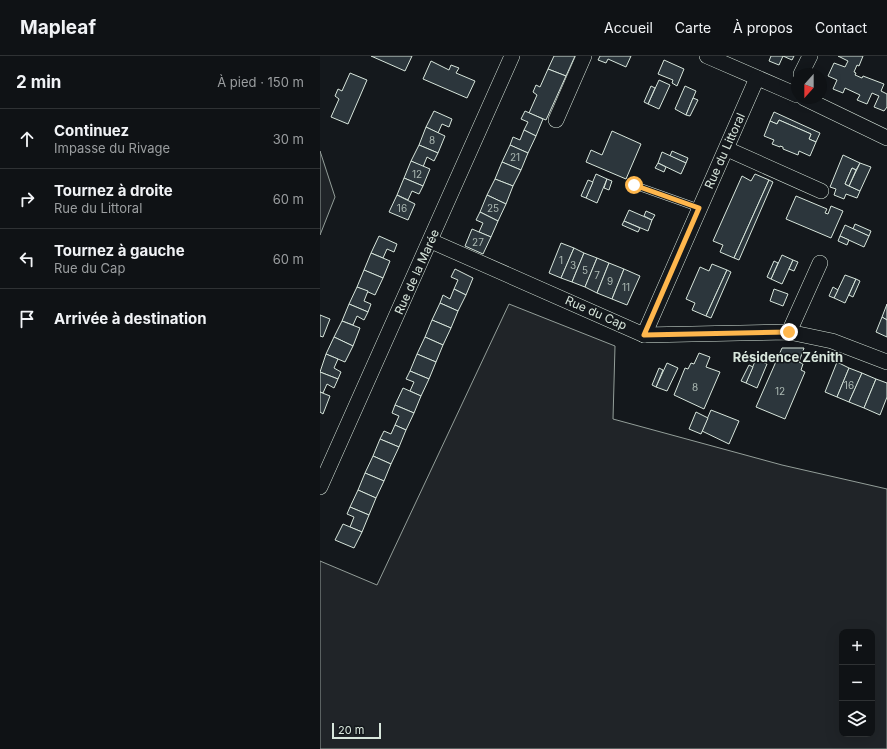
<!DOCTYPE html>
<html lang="fr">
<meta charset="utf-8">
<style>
:root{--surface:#0f1215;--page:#181b1e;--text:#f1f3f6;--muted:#9b9ea0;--line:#2f3234}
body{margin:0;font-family:Inter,sans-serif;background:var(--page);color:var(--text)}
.controls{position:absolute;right:12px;bottom:12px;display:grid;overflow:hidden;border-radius:8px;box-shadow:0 4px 16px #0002}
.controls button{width:36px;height:36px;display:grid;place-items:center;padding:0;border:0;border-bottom:1px solid var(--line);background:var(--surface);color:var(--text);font:20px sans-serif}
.compass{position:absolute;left:471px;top:12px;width:36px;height:36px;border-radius:50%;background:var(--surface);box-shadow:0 4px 16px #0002;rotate:201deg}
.scale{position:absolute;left:12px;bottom:10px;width:49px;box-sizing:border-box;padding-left:4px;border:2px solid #d8e6dc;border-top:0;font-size:11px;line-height:14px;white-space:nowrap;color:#d8e6dc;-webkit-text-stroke:3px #14181c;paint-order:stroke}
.stop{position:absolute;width:12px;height:12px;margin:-9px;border:3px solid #ffb74d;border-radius:50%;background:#fff}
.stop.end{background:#ffb74d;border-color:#fff;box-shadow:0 1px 4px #0008}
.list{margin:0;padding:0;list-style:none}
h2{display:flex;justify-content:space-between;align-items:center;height:52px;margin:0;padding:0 16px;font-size:17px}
h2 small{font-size:13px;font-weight:400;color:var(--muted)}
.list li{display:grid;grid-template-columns:26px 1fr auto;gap:12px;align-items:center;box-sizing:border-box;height:60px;padding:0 16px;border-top:1px solid var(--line)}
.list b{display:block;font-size:15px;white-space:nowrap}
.list p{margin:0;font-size:13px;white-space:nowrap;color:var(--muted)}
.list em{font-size:13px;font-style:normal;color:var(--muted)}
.icon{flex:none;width:22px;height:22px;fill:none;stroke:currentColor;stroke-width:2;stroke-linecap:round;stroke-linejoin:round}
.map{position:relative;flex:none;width:567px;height:693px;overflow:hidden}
header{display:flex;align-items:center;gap:24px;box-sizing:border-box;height:56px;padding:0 20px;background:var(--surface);border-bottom:1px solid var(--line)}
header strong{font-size:19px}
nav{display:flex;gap:22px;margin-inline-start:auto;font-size:14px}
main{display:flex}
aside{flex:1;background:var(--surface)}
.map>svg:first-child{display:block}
.green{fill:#202428;stroke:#939e99;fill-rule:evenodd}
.building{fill:#2c363c;stroke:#d8e6dc}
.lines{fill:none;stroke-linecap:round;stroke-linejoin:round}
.lane-casing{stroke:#d8e6dc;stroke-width:8}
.street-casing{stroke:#d8e6dc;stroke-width:16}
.lane{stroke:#14181c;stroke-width:7}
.street{stroke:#14181c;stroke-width:15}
.route{stroke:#ffb74d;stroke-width:5}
.labels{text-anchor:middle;stroke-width:3;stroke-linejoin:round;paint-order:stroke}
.number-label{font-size:10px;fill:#adbab4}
.street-label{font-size:12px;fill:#d8e6dc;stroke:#14181c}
.neighbourhood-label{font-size:13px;font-weight:bold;fill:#d8e6dc;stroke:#14181c}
</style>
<header>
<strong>Mapleaf</strong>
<nav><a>Accueil</a><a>Carte</a><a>À propos</a><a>Contact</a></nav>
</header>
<main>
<aside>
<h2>2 min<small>À pied · 150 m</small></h2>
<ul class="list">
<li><svg class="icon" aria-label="ahead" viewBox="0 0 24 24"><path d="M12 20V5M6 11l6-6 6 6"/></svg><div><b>Continuez</b><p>Impasse du Rivage</p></div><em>30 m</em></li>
<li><svg class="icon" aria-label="right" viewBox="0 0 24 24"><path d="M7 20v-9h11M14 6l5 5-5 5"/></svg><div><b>Tournez à droite</b><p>Rue du Littoral</p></div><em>60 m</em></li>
<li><svg class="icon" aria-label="left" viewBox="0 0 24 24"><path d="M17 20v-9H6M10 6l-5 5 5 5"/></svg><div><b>Tournez à gauche</b><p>Rue du Cap</p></div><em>60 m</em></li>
<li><svg class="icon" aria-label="arrive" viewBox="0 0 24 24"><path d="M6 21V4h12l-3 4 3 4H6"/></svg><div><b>Arrivée à destination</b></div></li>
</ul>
</aside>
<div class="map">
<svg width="567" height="693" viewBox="0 0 567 693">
<rect width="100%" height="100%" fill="#14181c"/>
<!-- green -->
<g class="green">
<polygon points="0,95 15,141 0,179"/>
<path d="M189,248L295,290L293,363L462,409L567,433V693H0V505L57,529ZM522,576H552V678H522Z"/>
</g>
<!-- building -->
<g class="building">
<polygon points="51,0 92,0 85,15"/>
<polygon points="234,0 255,0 246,20 228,13"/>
<polygon points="280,0 311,0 306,11 288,3 286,7 278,4"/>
<polygon points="451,0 474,0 472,4 463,0 459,9 449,5"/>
<polygon points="518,0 543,0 539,10 537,9 534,16 536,17 535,19 542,22 543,20 564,28 561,35 567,38 567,51 564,55 554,51 559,40 552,37 547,48 537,44 540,39 525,32 523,37 513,33 517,24 508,20 514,7 525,11 528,5"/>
<polygon points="344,4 364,13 357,30 352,27 353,24 338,18"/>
<polygon points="111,5 129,14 131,9 139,12 136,17 155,25 147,42 103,23"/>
<polygon points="228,13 246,20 226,64 209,57 217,39 213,36 216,29 220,31"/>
<polygon points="30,17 47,24 28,68 11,61 19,43 15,40 18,33 22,35"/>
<polygon points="339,24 350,29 339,53 328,48"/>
<polygon points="331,30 335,32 328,48 324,46"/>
<polygon points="365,30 376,35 366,59 355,53"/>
<polygon points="373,42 378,44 370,60 366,59"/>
<polygon points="114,55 132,63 129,71 122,68 118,77 106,71"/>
<polygon points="205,55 223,63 216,80 204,74 208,66 201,63"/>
<polygon points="454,56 500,77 496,86 489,83 491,78 459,64 457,68 450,65"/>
<polygon points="459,64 491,78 489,83 496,86 490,100 479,95 478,99 463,93 463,91 460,90 460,91 452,88 454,84 444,80 450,65 457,68"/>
<polygon points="106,71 125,80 118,97 99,89"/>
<polygon points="204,74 216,80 208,97 190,89 193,81 200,84"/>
<polygon points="292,75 321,88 306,123 266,106 271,94 282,99"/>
<polygon points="99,89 118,97 114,105 107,101 103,111 91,105"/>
<polygon points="190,89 208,97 201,114 182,106"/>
<polygon points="352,95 368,102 366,107 350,100"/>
<polygon points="342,96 366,107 361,118 338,107"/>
<polygon points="523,99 540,107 536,114 532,112 525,128 540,135 537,142 526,138 524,143 514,139 516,133 510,131"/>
<polygon points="91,105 110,113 103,130 84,122"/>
<polygon points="182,106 201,114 193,130 175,123"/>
<polygon points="338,107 346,111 344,116 335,112"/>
<polygon points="540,107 551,111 540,135 529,130"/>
<polygon points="532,112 536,114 529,130 525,128"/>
<polygon points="276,118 287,123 277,147 266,142"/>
<polygon points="435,118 449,124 414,202 400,196 403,189 393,185 422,120 431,125"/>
<polygon points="84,122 103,130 99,138 92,135 88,144 77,139"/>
<polygon points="175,123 193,130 186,148 167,139"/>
<polygon points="287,123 292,125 289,134 284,132"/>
<polygon points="268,124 273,126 266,142 261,140"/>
<polygon points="449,124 453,126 419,204 414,202"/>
<polygon points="77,139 95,148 88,164 69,156"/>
<polygon points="167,139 186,148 178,165 160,156"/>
<polygon points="476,140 507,153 505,157 508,158 511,150 523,155 511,182 466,163"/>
<polygon points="309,154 332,164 328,175 304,165"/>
<polygon points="326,155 335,159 332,164 324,160"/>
<polygon points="160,156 178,165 171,181 159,176 163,167 156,164"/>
<polygon points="304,165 320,172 318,176 302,169"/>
<polygon points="535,168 551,175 549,180 533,173"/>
<polygon points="525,169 549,180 544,191 520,180"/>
<polygon points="152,173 171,181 163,198 145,190"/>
<polygon points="59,180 77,188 74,196 67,193 63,202 51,197"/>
<polygon points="520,180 529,184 527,189 518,185"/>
<polygon points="241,187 254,192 241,222 229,217"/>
<polygon points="254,192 264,197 252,226 241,222"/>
<polygon points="51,197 70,205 63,222 44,214"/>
<polygon points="264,197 277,202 265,231 252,226"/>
<polygon points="462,199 473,204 462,228 451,223"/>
<polygon points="277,202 289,207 277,237 265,231"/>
<polygon points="473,204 478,206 474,215 469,213"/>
<polygon points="454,205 458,207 451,223 447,221"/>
<polygon points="289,207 304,213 292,243 277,237"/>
<polygon points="392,208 407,214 386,260 372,254 375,247 366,243 380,211 389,215"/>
<polygon points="135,213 153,222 146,239 134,233 138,224 131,221"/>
<polygon points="304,213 320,220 307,249 292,243"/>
<polygon points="44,214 63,222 55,239 37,231"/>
<polygon points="407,214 411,216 391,262 386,260"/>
<polygon points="525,219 536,223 525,247 514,242"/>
<polygon points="536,223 540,225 533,241 529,239"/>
<polygon points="37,231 48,235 44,245 51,248 48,256 29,248"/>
<polygon points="513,231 518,234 514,242 509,240"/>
<polygon points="134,233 146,239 138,255 120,247 123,239 130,243"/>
<polygon points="454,233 468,238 463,250 450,245"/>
<polygon points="120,247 138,255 131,272 112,264"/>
<polygon points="29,248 48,256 44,264 37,260 33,269 22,265"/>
<polygon points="567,248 567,264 562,261"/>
<polygon points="0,259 10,263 3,281 0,280"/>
<polygon points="562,261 567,264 567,281 556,276"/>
<polygon points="112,264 131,272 123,289 105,281"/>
<polygon points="22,265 40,272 33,290 14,281"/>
<polygon points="14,281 33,290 25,306 6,298"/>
<polygon points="105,281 123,289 116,306 97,298"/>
<polygon points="462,292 484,292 479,306 483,308 481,314 485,316 465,363 436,351"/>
<polygon points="379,297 390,301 386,311 400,316 384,353 354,339 365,312 368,313 371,307 374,308"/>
<polygon points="6,298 18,303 14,312 21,316 18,323 0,316"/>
<polygon points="97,298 116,306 109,323 90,315"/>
<polygon points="436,303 447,308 437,332 426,327"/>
<polygon points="517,306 529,312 517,341 505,336"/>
<polygon points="347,307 358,312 347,335 336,331"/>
<polygon points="429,309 433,311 426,327 421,325"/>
<polygon points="339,312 343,314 336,331 332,329"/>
<polygon points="529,312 542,317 529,346 517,341"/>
<polygon points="90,315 109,323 101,340 90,335 94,326 86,323"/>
<polygon points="0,316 18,323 14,332 7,328 3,337 0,336"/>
<polygon points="542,317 556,323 544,352 529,346"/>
<polygon points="556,323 567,327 567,341 560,359 544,352"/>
<polygon points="83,332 101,340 94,357 75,349"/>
<polygon points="0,336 10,340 3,358 0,356"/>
<polygon points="75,349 94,357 86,374 75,369 79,360 72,357"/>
<polygon points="391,354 419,365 409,388 382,375"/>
<polygon points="376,356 388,362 381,378 369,373"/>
<polygon points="75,369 86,374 79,391 60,383 64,375 71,378"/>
<polygon points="60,383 79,391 71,408 53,400"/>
<polygon points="53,400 71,408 64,425 45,417"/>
<polygon points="45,417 64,425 56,442 38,434"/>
<polygon points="38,434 56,442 49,459 30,451"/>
<polygon points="30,451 49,459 42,476 30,471 34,461 27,458"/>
<polygon points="23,468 42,476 34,492 15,484"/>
</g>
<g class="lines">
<!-- lane casing -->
<g class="lane-casing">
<polyline id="lane" points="314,129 379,152"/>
</g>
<!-- street casing -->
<g class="street-casing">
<g id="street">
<polyline points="387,0 477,39"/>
<polyline points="481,18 490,0"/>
<polyline points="484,42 567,82"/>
<polyline points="236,64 264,0"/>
<polyline points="407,93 501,135"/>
<polyline points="111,185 324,279 469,276 512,285 567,306"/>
<polyline points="469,276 500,207"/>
<polyline points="324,279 437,22"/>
<polyline points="0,431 192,0"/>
</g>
</g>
<!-- lane -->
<use href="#lane" class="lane"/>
<!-- street -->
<use href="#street" class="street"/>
</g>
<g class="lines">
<!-- route -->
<polyline class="route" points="314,129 379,152 324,279 469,276"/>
</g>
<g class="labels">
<!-- number labels -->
<g class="number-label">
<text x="112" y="88">8</text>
<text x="195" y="105">21</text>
<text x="97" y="122">12</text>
<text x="82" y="156">16</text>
<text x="173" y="156">25</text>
<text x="158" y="190">27</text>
<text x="241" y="208">1</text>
<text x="253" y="213">3</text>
<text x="265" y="218">5</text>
<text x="277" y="223">7</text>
<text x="290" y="229">9</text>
<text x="306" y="235">11</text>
<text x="529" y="333">16</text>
<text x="375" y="335">8</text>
<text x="460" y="339">12</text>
</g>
<!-- street labels -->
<g class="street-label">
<text transform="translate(405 95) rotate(-66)" y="4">Rue du Littoral</text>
<text transform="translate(97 216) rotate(-66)" y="4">Rue de la Marée</text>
<text transform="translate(276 257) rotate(24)" y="4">Rue du Cap</text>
</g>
<!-- neighbourhood labels -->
<g class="neighbourhood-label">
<text x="468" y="306">Résidence Zénith</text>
</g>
</g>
</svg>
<div class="controls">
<button>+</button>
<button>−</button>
<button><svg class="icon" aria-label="layers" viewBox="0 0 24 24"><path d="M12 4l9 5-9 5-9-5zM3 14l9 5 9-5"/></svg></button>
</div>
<svg class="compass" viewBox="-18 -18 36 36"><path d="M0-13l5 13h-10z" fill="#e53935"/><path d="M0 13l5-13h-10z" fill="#9b9ea0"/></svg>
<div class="scale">20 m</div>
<div class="stop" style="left:314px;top:129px"></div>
<div class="stop end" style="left:469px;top:276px"></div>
</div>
</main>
